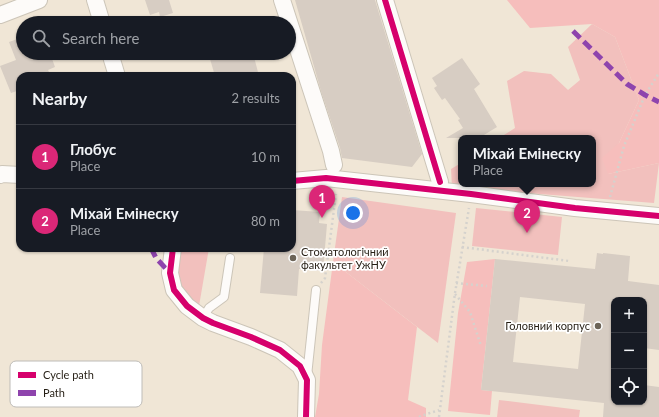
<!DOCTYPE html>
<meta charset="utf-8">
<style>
:root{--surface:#171b24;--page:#20242c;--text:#f1f3f6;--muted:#9ea1a6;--line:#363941;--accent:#db2777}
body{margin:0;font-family:Lato,sans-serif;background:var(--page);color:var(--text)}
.controls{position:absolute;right:12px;bottom:12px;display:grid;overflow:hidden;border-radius:8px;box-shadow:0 1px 3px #0004}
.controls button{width:36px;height:36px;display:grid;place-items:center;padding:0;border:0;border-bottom:1px solid var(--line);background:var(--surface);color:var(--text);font:20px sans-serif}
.you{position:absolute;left:353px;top:213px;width:14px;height:14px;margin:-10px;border:3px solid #fff;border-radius:50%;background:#1a73e8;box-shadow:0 0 0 6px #1a73e833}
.badge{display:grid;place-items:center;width:26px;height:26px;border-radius:50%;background:var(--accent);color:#fff;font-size:13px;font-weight:700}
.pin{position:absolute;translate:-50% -33px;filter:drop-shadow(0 1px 2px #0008)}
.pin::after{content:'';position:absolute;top:21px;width:14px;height:12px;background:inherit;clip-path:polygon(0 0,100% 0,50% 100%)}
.popup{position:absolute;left:458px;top:135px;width:138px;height:52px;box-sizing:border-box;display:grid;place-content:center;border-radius:8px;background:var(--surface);filter:drop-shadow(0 1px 3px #0005);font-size:13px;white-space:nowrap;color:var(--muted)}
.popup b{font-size:15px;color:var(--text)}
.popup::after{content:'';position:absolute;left:50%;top:100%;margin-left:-8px;border:8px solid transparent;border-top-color:var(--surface)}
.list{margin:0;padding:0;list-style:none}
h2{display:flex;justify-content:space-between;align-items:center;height:52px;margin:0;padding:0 16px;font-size:17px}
h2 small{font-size:13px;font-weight:400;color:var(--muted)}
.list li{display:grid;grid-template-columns:26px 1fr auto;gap:12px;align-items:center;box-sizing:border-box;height:64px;padding:0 16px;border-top:1px solid var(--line)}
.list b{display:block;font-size:15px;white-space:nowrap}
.list p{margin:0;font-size:13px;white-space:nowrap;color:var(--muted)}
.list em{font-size:13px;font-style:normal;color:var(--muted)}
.icon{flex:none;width:22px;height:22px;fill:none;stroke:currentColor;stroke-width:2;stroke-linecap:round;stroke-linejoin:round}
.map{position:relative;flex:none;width:659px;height:417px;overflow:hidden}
.search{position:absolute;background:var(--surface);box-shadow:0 1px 3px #0004;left:16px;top:16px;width:280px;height:44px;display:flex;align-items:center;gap:10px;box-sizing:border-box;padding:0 14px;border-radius:22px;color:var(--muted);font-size:15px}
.panel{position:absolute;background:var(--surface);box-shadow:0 1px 3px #0004;left:16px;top:72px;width:280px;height:180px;border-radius:12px}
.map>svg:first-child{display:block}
.green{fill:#f2c0bd}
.forest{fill:#f6bebc}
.building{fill:#d7cdc3;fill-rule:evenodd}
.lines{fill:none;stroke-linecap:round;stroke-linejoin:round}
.service-casing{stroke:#ccc5b8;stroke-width:10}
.minor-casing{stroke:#ccc5b8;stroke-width:18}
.path{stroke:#d5d2cd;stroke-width:2.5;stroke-dasharray:2 3;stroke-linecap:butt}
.service{stroke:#fdfbf9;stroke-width:8}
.minor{stroke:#fdfbf9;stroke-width:16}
.quiet{stroke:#8e44ad;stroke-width:5;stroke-dasharray:10 5;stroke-linecap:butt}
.cycleway-casing{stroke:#fff;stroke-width:8}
.cycleway{stroke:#d6006c;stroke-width:6}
.poi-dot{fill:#6c6458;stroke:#fff;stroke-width:1.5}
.labels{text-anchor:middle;stroke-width:3.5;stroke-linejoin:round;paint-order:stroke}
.poi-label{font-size:11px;fill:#251e14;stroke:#fff;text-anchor:start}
.key{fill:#fff;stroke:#bebcb8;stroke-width:1}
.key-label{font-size:11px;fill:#251e14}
</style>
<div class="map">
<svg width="659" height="417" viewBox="0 0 659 417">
<rect width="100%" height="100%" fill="#f0e6d6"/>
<!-- green -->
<g class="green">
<polygon points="592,24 615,37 639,100 619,143 608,174 659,163 654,203 452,187 451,169 461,163 461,184 593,184 593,138 499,138 515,128 507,81 524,71 551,74 568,90 580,80 568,47"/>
<polygon points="342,197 456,213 438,343 333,262"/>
<polygon points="476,208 562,217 558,255 472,246"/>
<path d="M178,248H209L199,306C195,302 189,299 185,294C176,284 176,261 178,248Z"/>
<polygon points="499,400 580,410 579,417 497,417"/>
</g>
<!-- forest -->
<g class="forest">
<polygon points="507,0 659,0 659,163 608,174 602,158 619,143 639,100 615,37 592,24 530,28"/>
<polygon points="495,259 481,390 492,391 490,415 448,411 458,313 467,262"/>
<polygon points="333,262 417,327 408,400 426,408 426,417 315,417 319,394 322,345"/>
</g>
<!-- building -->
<g class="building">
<polygon points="145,0 169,0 173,13 160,17 159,12 150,15"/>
<polygon points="295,0 375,0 422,154 412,167 342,158 340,148 321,91"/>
<polygon points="23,37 23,53 34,53 36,57 42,55 44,59 51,56 55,67 48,70 51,76 20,76 20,90 11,93 0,66 16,60 9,42"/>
<polygon points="229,53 253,53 259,76 215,76 210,59"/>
<polygon points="462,58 480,84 474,89 497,127 479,138 446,138 463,128 458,120 460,119 445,98 442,100 434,88 437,86 432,78"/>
<polygon points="292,210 320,212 319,223 327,224 323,271 299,269 297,296 260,293 264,248 292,248"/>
<path d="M597,253L603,254V253L630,256L628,281L659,285V350L644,348V300H614V402H644V385L659,387V417H603L604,403L481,390L495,259L595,269ZM520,297L585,304L578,369L513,362Z"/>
</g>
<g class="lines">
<!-- service casing -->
<g class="service-casing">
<g id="service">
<polyline points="203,318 209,308 224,297 230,258"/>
<polyline points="307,376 316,290"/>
</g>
</g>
<!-- minor casing -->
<g class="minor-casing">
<g id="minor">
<polyline points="95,0 102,23"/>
<polyline points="282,0 331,151 334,165"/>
<polyline points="385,0 440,182"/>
<polyline points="0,15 39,0"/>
<polyline points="110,53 117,76"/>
<polyline points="0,175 2,174 20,175"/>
<polyline points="292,181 326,178 471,194 575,208 659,216"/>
<polyline points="173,248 170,273 174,290 187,306 203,318 213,323 251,337 280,350 300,366 307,380 306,417"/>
</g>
</g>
<!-- path -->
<g class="path">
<polyline points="610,197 624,146 645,95 659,73"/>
<polyline points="462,247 569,261"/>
<polyline points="321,283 325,278 336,194"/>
<polyline points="456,283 487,286"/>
<polyline points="455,294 470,312 481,346"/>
<polyline points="419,417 421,416 439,410"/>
<polyline points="439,417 455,293 469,208"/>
</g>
<!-- service -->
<use href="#service" class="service"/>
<!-- minor -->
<use href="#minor" class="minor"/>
<!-- quiet -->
<g class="quiet">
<polyline points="573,31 627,84 645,95 659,102"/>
<polyline points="151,248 156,258 170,273"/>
</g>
<!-- cycleway casing -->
<g class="cycleway-casing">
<g id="cycleway">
<polyline points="385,0 440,182"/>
<polyline points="292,181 326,178 471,194 575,208 659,216"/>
<polyline points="173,248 170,273 174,290 187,306 203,318 213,323 251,337 280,350 300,366 307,380 306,417"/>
</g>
</g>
<!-- cycleway -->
<use href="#cycleway" class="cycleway"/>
</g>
<!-- markers -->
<g class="poi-dot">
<circle cx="293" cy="258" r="4"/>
<circle cx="598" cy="326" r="4"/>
</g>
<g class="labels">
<!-- poi labels -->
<g class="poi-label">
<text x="301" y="256">Стоматологічний<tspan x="301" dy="13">факультет УжНУ</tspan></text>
<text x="590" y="330" text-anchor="end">Головний корпус</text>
</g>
</g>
<!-- legend -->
<rect x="10" y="361" width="132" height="46" rx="6" class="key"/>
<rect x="18" y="372" width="18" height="6" fill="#d6006c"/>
<rect x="18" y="390" width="18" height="6" fill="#8e44ad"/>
<g class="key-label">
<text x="43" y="379">Cycle path</text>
<text x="43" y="397">Path</text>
</g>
</svg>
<div class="controls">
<button>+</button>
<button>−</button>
<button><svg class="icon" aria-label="locate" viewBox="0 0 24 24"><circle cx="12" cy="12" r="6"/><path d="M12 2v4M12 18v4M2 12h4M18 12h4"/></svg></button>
</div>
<div class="you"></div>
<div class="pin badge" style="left:322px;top:218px">1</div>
<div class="pin badge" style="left:527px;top:233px">2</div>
<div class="popup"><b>Міхай Емінеску</b>Place</div>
<div class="search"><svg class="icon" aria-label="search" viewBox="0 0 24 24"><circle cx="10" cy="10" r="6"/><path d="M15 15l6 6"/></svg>Search here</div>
<section class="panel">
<h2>Nearby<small>2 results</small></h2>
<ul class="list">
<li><span class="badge">1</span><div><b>Глобус</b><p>Place</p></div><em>10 m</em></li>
<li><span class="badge">2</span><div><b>Міхай Емінеску</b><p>Place</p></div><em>80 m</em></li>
</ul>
</section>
</div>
